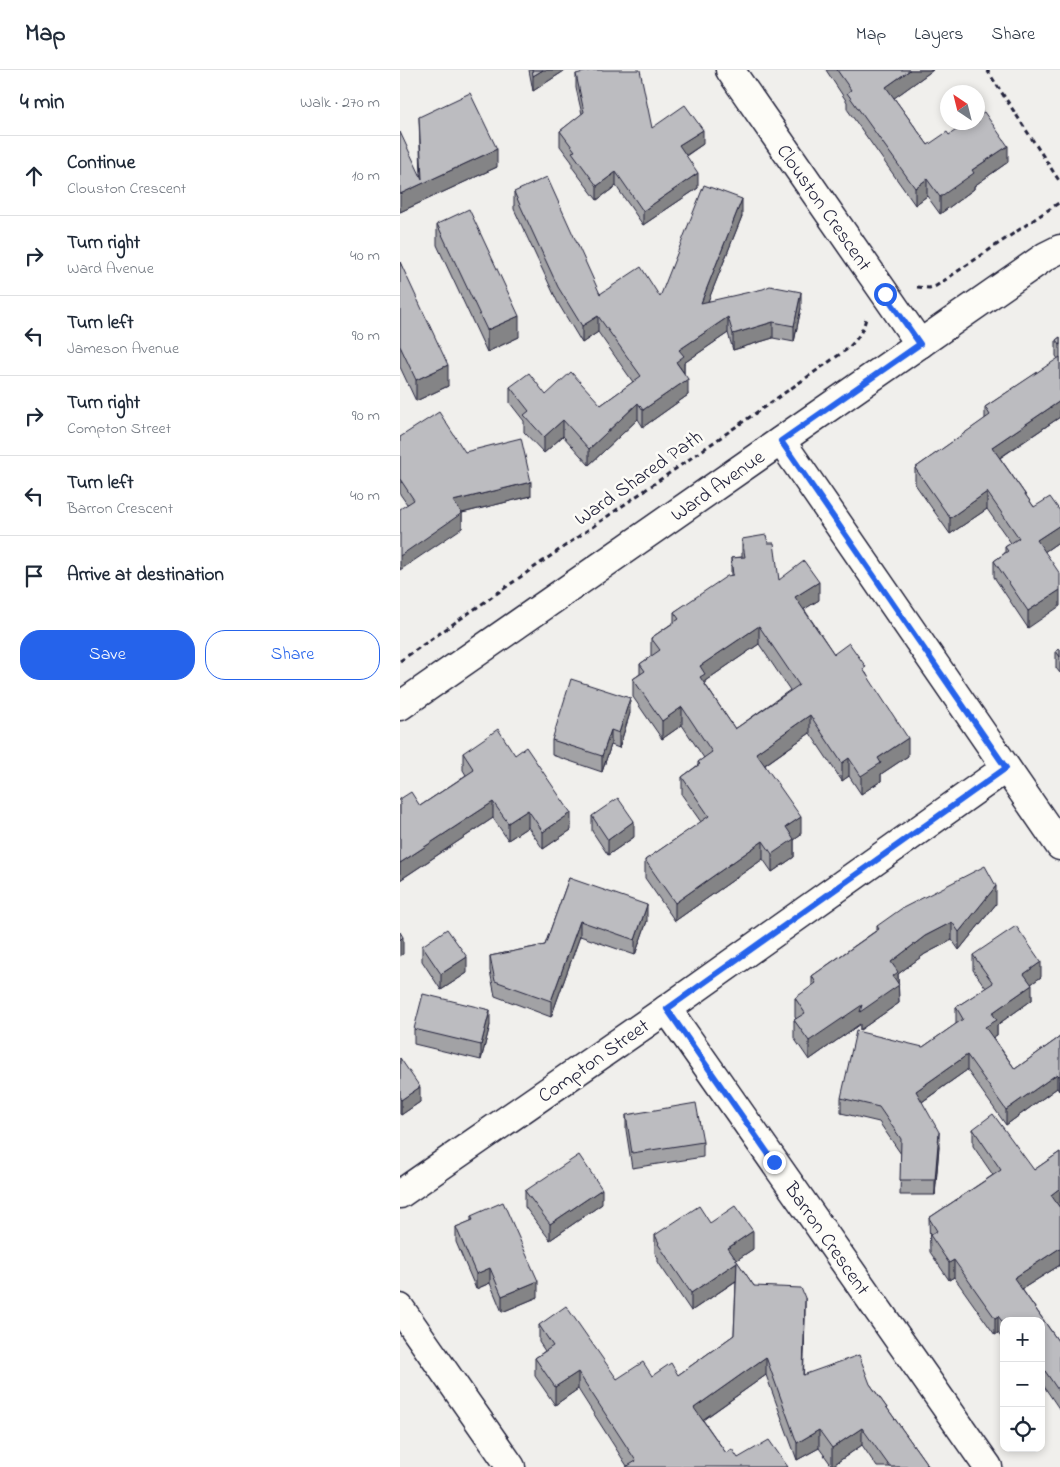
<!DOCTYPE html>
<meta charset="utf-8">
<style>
:root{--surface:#fff;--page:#f2f2f3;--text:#1f2937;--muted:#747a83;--line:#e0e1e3;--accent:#2563eb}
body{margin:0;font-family:"Indie Flower",sans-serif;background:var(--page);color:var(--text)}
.controls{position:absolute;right:15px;bottom:15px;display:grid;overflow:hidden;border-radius:10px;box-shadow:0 2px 8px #0003}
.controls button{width:45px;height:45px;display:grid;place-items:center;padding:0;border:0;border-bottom:1px solid var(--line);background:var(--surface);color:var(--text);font:25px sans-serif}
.compass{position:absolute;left:540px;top:15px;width:45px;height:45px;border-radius:50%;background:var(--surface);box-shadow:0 2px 8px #0003;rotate:325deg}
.stop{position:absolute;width:15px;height:15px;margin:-11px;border:4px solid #2563eb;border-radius:50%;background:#fff}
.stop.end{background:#2563eb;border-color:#fff;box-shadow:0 1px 5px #0008}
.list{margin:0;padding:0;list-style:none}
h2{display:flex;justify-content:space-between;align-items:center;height:65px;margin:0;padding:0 20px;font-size:21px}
h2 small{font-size:16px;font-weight:400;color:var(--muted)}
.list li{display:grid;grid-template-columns:32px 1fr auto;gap:15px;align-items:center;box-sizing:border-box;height:80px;padding:0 20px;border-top:1px solid var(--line)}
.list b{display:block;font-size:19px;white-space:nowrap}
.list p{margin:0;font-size:16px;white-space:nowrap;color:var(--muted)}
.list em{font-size:16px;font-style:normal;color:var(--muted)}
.actions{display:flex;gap:10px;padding:15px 20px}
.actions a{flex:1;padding:11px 0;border:1px solid var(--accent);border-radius:20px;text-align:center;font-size:18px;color:var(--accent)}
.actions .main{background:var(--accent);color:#fff}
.icon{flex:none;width:28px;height:28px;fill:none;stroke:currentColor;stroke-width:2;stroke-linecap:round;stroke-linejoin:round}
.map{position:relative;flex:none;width:660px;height:1397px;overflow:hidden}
header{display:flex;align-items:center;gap:30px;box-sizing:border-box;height:70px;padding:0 25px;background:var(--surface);border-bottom:1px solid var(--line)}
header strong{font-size:24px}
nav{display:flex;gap:28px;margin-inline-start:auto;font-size:18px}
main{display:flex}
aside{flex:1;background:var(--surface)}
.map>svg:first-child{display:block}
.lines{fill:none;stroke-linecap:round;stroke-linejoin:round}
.street-casing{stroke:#22223b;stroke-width:31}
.path{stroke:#22223b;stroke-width:3;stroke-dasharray:5 4;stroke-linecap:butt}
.street{stroke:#fdfcf7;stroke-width:28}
.wall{fill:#a2a2a5;stroke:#22223b;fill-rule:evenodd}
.shaded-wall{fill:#848486;stroke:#22223b}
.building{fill:#bcbcc0;stroke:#22223b;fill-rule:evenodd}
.route{stroke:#2563eb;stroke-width:6}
.labels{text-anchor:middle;stroke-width:5;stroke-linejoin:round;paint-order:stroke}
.street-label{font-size:20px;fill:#22223b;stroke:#fdfcf7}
</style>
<header>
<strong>Map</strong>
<nav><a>Map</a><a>Layers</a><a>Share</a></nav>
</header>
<main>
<aside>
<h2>4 min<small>Walk · 270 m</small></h2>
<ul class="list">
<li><svg class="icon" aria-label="ahead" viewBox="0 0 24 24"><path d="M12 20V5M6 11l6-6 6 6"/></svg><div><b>Continue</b><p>Clouston Crescent</p></div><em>10 m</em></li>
<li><svg class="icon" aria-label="right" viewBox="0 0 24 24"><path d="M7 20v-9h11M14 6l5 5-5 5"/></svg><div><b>Turn right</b><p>Ward Avenue</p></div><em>40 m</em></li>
<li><svg class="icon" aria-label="left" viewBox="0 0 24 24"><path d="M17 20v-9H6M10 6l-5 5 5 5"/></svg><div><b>Turn left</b><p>Jameson Avenue</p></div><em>90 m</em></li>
<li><svg class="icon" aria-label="right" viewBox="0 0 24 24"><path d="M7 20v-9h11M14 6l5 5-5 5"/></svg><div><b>Turn right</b><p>Compton Street</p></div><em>90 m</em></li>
<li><svg class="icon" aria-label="left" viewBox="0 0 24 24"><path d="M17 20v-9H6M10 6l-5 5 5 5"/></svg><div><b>Turn left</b><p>Barron Crescent</p></div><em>40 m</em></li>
<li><svg class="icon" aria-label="arrive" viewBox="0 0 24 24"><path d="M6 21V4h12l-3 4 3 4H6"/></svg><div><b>Arrive at destination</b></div></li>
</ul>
<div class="actions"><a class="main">Save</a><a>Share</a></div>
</aside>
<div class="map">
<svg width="660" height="1397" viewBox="0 0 660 1397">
<rect width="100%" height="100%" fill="#f0efec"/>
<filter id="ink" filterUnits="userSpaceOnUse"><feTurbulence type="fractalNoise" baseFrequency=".02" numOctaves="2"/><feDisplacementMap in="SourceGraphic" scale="10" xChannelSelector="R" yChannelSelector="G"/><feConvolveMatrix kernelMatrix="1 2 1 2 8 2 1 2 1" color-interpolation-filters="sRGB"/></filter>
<g filter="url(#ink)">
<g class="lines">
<!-- street casing -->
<g class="street-casing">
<g id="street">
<polyline points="330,0 520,274"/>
<polyline points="381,371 660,776"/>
<polyline points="0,636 646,186 660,179"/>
<polyline points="267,939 588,1397"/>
<polyline points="0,1124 267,939 606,698"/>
<polyline points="0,1238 111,1397"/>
</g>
</g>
<!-- path -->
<g class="path">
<polyline points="587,0 660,112"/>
<polyline points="517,217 529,218 536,216 660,132"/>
<path d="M0,591L446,280C456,271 463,262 466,248"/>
</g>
<!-- street -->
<use href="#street" class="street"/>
</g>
<!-- wall -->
<g class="wall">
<polygon points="129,0 164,0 164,1 133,21"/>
<polygon points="426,0 533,0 494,28 528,75 549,65 608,92 574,116 574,119 540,144 527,126 515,135 447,39 447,32"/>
<polygon points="176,4 252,58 303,74 286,86 298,118 243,155 216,116 197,130 172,97 172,92 160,76 160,61 182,44 176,18"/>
<polygon points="19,47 97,97 0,142 21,108"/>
<polygon points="114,122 200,224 260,227 342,146 308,231 401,238 394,272 373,268 333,280 328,263 284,293 284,303 288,325 243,357 238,349 189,395 163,366 144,383 124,362 124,351 110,333 110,317 146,325 201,335 233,312 198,262 182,273 158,233 114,139"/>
<polygon points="37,154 119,267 87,282 37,175"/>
<polygon points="0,192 48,316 16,331 0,297"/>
<polygon points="660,267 660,347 600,388 634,437 660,441 660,471 644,482 628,558 594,507 594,491 605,483 605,477 611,473 587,439 550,464 515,414 515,398 585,349 585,337 658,289 656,286 656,270"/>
<polygon points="0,367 65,382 131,426 62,443 62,458 7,434 0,424"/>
<path d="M342,469L368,473L379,510L419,530L404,539L434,584L466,603L508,686L481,704V711L461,724L449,706L442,711L410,663L365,695L401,765L394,770V787L372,802L363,789L275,851L245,808V790L301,752L282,725V707L298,695V692L304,688L282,655L262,669L233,627V609L240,604V594L251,586V568L274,552V542L331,506V488L342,487ZM359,574L390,620L335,659L305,614V611Z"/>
<polygon points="660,579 660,603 656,598 656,581"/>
<polygon points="230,643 219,678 211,675 202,702 152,685 152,670"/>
<polygon points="63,683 115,685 171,760 143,779 128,757 108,770 93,748 0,810 0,729 20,736 66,705 63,700"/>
<polygon points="192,746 234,767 208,785 192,761"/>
<polygon points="169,808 247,851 235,885 180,866 151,947 95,926 90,901 90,886 145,875"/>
<polygon points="596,834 559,880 552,870 525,884 498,904 499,933 460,960 460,954 409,990 394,968 394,950 396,949 395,947 395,928 412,917 412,906 477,860 477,856"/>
<polygon points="22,876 67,903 41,920 22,891"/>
<polygon points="573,885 641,907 631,914 632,930 597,955 597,965 593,967 615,999 660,967 659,1021 657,1018 606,1055 567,1000 522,1032 539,1077 535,1125 500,1125 501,1084 479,1052 441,1043 441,1028 523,977 556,954 556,937 586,918 573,900"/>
<polygon points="90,955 81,990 14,974 14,959"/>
<polygon points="0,988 20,1032 1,1045 0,1044"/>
<polygon points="226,1045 303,1072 303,1087 232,1098 226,1060"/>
<polygon points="573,1059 634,1100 660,1082 660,1135 659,1136 660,1195 622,1219 658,1271 660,1270 660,1340 641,1312 641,1251 604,1251 604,1271 598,1263 595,1265 554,1207 549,1210 530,1182 529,1148 593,1105 573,1076"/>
<polygon points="125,1121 202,1134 150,1170 125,1137"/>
<polygon points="71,1146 138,1227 102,1242 90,1213 76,1219 56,1172 56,1157 71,1151"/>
<polygon points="310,1153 353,1179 336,1190 354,1216 405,1246 403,1305 470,1314 529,1397 477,1397 462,1375 432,1396 419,1378 397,1390 366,1305 303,1350 326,1383 338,1388 388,1397 227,1396 178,1319 155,1335 135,1306 135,1288 145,1281 139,1272 139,1255 217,1309 252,1306 278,1305 334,1265 336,1211 291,1241 258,1192 258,1188 255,1183 255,1165"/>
</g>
<!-- shaded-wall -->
<g class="shaded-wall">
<polygon points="143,0 164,0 164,1 133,21 133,6"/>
<polygon points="510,0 533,0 486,34 486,17"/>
<polygon points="303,60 303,74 279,90 279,75"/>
<polygon points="608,76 608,92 574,116 574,119 540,144 540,127 572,100"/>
<polygon points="97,79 97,97 0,142 0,124"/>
<polygon points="216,102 216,116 197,130 197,116"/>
<polygon points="298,103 298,118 243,155 243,141"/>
<polygon points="527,109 527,126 515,135 515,118"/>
<polygon points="342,129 342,146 301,249 301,233"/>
<polygon points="401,222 401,238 394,272 394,256"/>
<polygon points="119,246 119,267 87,282 87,260"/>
<polygon points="198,246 198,262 182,273 182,256"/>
<polygon points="328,247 328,263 284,293 284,303 276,292 279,280"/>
<polygon points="373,252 373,268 333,280 333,264"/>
<polygon points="48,295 48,316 16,331 16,310"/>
<polygon points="288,309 288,325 243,357 243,340"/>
<polygon points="660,331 660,347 592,393 592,377"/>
<polygon points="238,333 238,349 189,395 189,379"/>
<polygon points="163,350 163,366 144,383 144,367"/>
<polygon points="131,412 131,426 62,443 62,458 0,500 0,486 53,431"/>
<polygon points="587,422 587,439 550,464 550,448"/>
<polygon points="660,455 660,471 637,487 637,470"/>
<polygon points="419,512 419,530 395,545 395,527"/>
<polygon points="660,520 660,536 628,558 628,541"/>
<polygon points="359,556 359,574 305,611 305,622 300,625 300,596"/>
<polygon points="230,628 230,643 219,678 219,663"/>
<polygon points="282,637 282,655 262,669 262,651"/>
<polygon points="410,645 410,663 356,701 356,683"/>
<polygon points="211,660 211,675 202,702 202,686"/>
<polygon points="508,668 508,686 481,704 481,711 461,724 461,706 478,688"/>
<polygon points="449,688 449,706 442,711 442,693"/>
<polygon points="93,732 93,748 0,810 0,793"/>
<polygon points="128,740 128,757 108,770 108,753"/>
<polygon points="171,743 171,760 143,779 143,762"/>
<polygon points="401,747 401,765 394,770 394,787 372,802 372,784 386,757"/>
<polygon points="234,751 234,767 208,785 208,770"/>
<polygon points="363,771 363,789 275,851 275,833"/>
<polygon points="596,816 596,834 559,880 559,862"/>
<polygon points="247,835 247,851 235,885 235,870"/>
<polygon points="180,851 180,866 151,947 151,931"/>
<polygon points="552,852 552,870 525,884 498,904 499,933 460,960 460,954 409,990 409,971 491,892 525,866"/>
<polygon points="3,867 3,884 0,886 0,870"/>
<polygon points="67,887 67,903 41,920 41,904"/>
<polygon points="641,892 641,907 624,919 624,904"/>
<polygon points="632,915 632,930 597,955 597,965 585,972 585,957 592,943"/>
<polygon points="90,940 90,955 81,990 81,975"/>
<polygon points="567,985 567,1000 516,1036 516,1021"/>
<polygon points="657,1004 657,1018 606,1055 606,1040"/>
<polygon points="660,1005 660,1020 659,1021 659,1006"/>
<polygon points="20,1017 20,1032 1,1045 1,1030"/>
<polygon points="539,1062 539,1077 535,1125 535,1110"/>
<polygon points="660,1118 660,1135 651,1142 651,1125"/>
<polygon points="202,1119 202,1134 150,1170 150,1154"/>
<polygon points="353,1161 353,1179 328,1196 328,1178"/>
<polygon points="660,1178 660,1195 614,1224 614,1208"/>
<polygon points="554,1190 554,1207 549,1210 549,1193"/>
<polygon points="337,1192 337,1210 291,1241 291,1223"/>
<polygon points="90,1198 90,1213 76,1219 76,1204"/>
<polygon points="138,1211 138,1227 102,1242 102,1226"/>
<polygon points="405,1228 405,1246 403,1323 403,1305"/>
<polygon points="598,1246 598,1263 595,1265 595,1248"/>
<polygon points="366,1287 366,1305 294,1356 294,1338"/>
<polygon points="178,1302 178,1319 155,1335 155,1317"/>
<polygon points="462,1358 462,1375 432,1396 432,1378"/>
<polygon points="419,1360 419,1378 397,1390 397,1373"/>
</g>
<!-- building -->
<g class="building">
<polygon points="132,0 143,0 133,6"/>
<polygon points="192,0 240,0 252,58 285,35 303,60 279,75 298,103 243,141 216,102 197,116 172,82 175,81 160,61 184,42 176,4"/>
<polygon points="437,0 510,0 486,17 528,75 547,62 549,65 568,52 578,52 578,46 584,42 608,76 572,100 574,103 540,127 527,109 515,118 447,23 451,20"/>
<polygon points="70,23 97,79 0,124 0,62 22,109 19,47"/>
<polygon points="147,107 200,224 241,197 260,227 304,115 342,129 301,233 363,219 370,216 401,222 394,256 373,252 333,264 328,247 279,280 284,286 276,292 288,309 243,340 238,333 189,379 163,350 144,367 124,345 129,341 110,317 129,303 146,325 171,302 201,335 241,306 198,246 182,256 158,217 114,122"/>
<polygon points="69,139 119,246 87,260 37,154"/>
<polygon points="0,192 48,295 16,310 0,276"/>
<polygon points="660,267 660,275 656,270"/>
<polygon points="660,287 660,331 592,377 634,437 650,427 660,441 660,455 637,470 660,504 660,520 628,541 594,491 608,481 605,477 619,468 587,422 550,448 515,398 590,345 585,337"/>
<polygon points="39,342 65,382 121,368 131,412 53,431 62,443 0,486 0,439 14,430 0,409 0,367"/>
<path d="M366,465L368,473H374L379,510L404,491L419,512L395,527L434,584L449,573L466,597L463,599L508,668L478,688L481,693L461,706L449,688L442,693L410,645L356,683L401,747L386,757L394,769L372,784L363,771L275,833L245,790L309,746L282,707L300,694L298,692L312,682L282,637L262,651L233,609L245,601L240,594L260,580L251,568L279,549L274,542L327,506L333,505L331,488L345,487L342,469ZM359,556L399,615L335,659L300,607L305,604L300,596Z"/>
<polygon points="660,579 660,587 656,581"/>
<polygon points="171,609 230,628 219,663 211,660 202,686 152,670"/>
<polygon points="98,659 115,685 126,677 171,743 143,762 128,740 108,753 93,732 0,793 0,729 11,722 20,736 74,700 63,683"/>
<polygon points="218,728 234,751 208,770 192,746"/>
<polygon points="585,796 596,816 559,862 552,852 525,866 491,892 498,902 493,906 499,915 460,942 462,935 409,971 394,950 405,943 395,928 416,913 412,906 479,859 477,856 501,839"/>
<polygon points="169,808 247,835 235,870 180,851 151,931 95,911 90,886 145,875"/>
<polygon points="616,856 641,892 624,904 632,915 592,943 597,950 585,957 615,999 660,967 660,1005 659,1006 657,1004 606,1040 567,985 516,1021 539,1062 535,1110 500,1110 501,1069 479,1037 441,1028 456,961 523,977 563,949 556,937 593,913 573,885"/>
<polygon points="47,859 67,887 41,904 22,876"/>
<polygon points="0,862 3,867 0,870"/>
<polygon points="23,924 90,940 81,975 14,959"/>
<polygon points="0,988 20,1017 1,1030 0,1029"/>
<polygon points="296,1033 303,1072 232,1083 226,1045"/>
<polygon points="593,1044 634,1100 660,1082 660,1118 651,1125 660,1138 660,1178 614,1208 658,1271 660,1270 660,1323 641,1295 641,1251 604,1251 604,1254 598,1246 595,1248 554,1190 549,1193 530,1165 537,1161 529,1148 601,1100 573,1059"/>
<polygon points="179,1085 202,1119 150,1154 125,1121"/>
<polygon points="103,1132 138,1211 102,1226 90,1198 76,1204 56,1157 73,1150 71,1146"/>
<polygon points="299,1136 310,1153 335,1136 353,1161 328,1178 354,1216 401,1218 405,1228 403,1305 459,1285 470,1314 529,1397 490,1397 462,1358 432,1378 419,1360 397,1373 366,1287 294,1338 326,1383 332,1379 338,1388 369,1370 388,1397 226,1397 236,1391 178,1302 155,1317 135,1288 153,1276 139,1255 166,1236 217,1309 243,1292 252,1306 271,1293 278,1305 334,1265 337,1192 291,1223 258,1174 259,1173 255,1165"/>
</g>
</g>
<g class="lines" filter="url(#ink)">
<!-- route -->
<polyline class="route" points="374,1092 267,939 606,698 381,371 520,274 485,224"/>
</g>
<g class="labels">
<!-- street labels -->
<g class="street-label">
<text transform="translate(425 137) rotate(55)" y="7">Clouston Crescent</text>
<text transform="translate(238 407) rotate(-35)" y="7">Ward Shared Path</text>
<text transform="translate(317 415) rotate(-35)" y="7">Ward Avenue</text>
<text transform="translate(193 990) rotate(-35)" y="7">Compton Street</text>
<text transform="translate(428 1168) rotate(55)" y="7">Barron Crescent</text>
</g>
</g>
</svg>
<div class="controls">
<button>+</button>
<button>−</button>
<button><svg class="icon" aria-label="locate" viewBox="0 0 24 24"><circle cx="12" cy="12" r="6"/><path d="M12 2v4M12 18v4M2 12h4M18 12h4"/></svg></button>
</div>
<svg class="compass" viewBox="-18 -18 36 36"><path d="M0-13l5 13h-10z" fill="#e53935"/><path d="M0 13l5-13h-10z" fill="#747a83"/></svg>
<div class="stop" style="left:485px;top:224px"></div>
<div class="stop end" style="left:374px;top:1092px"></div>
</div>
</main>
